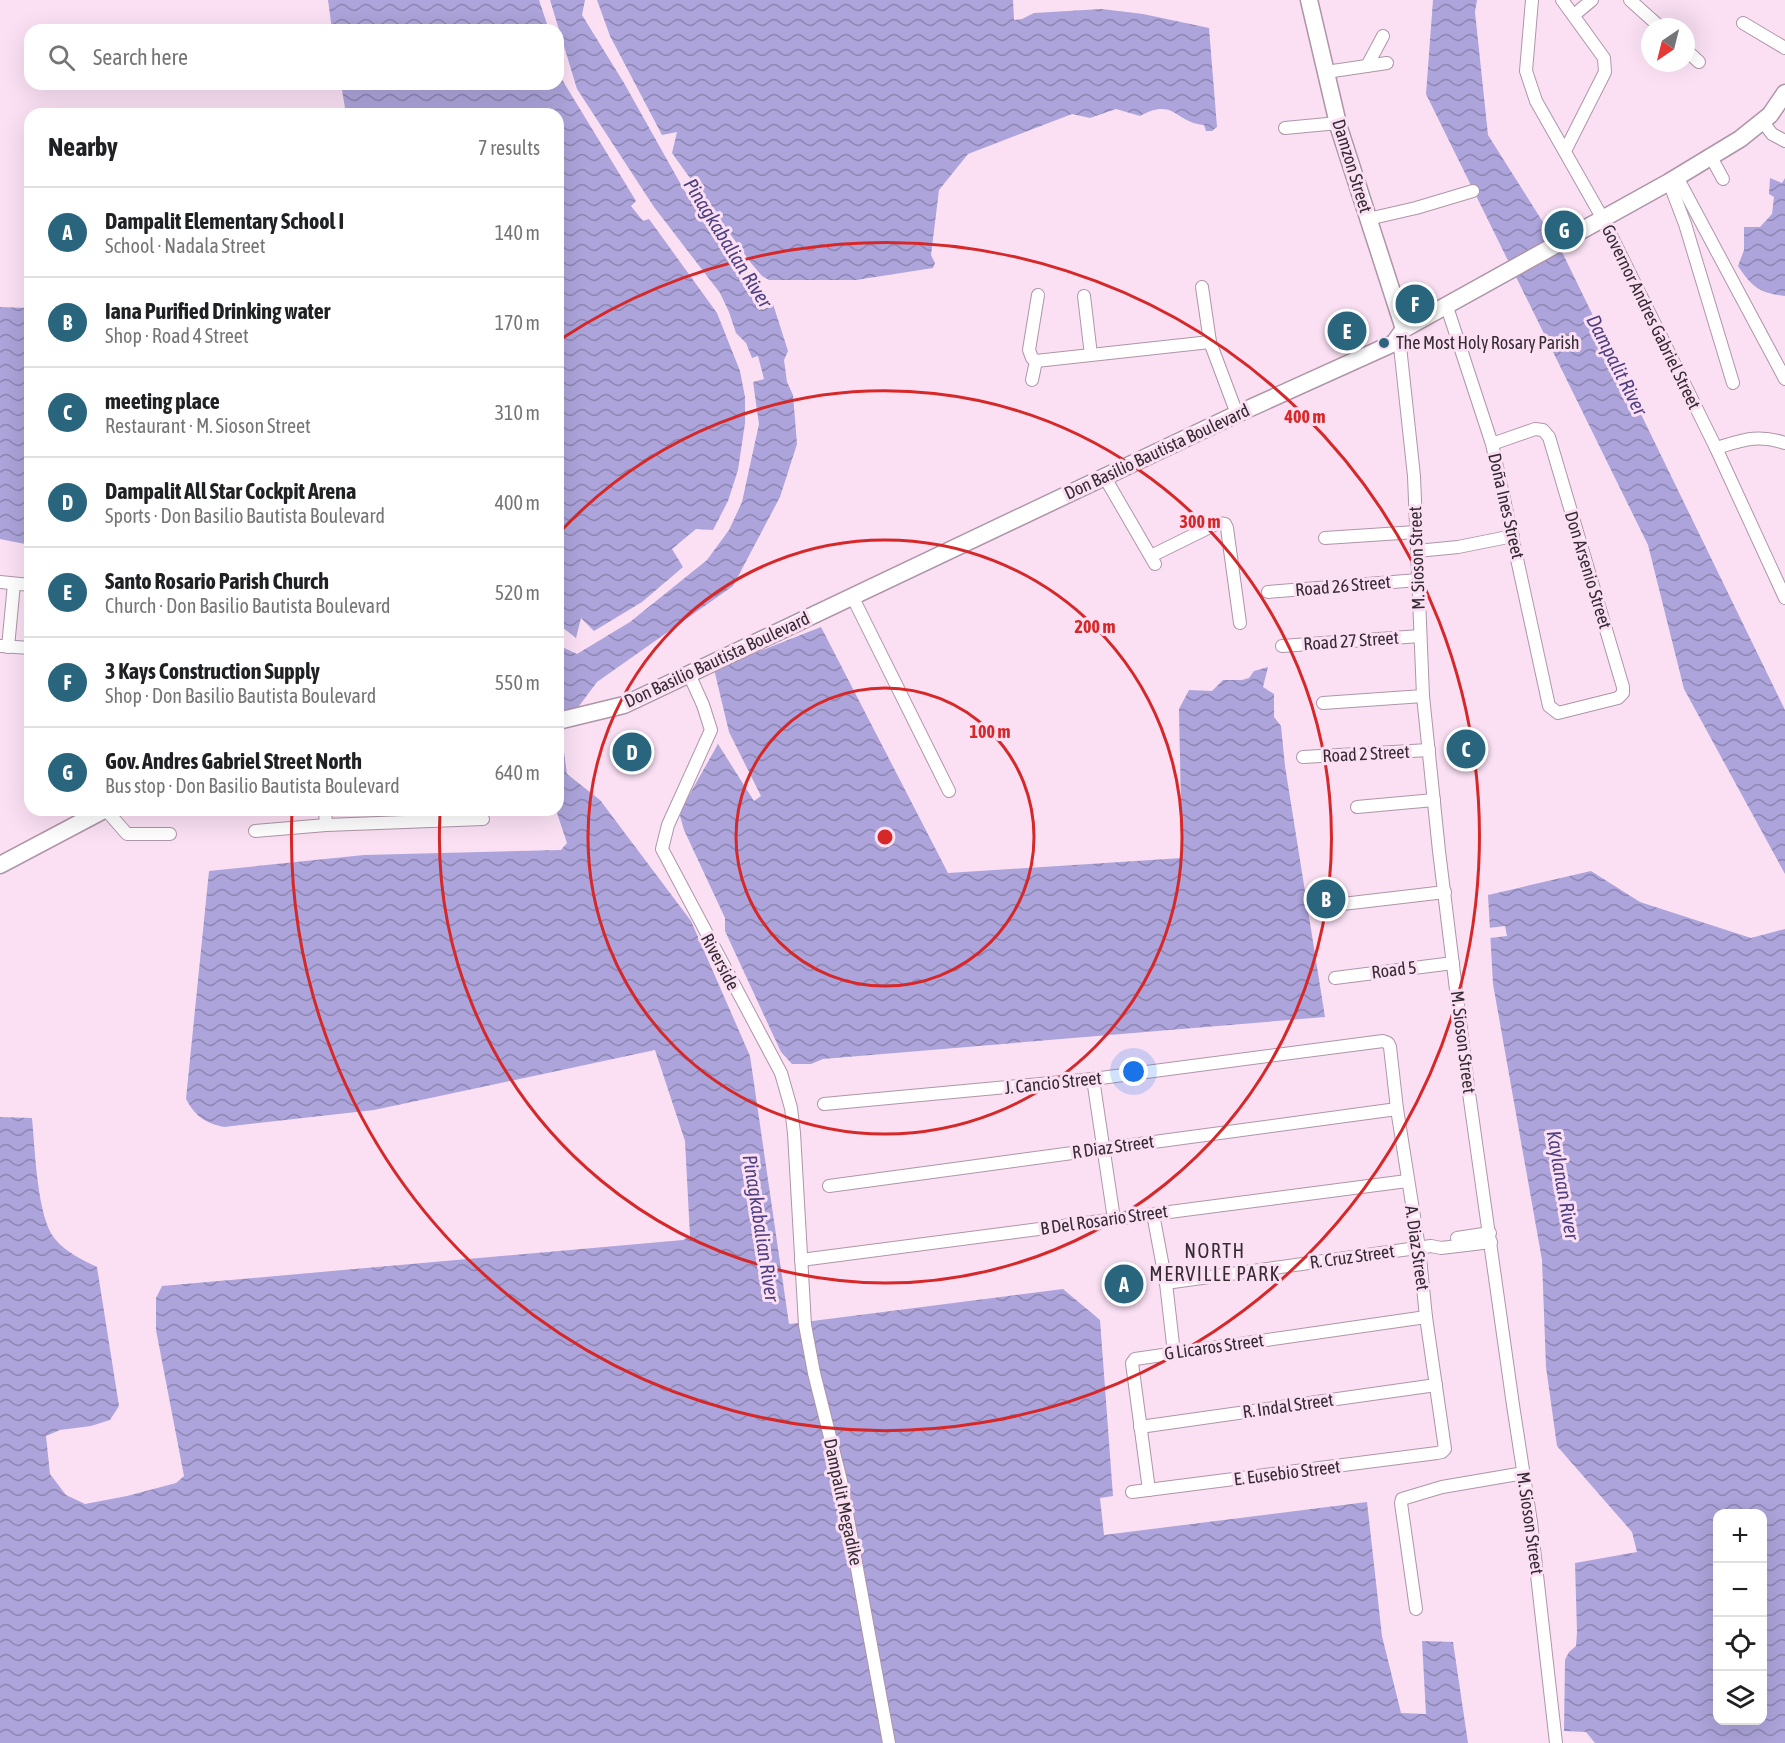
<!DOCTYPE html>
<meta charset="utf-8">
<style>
:root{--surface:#fff;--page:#f6f6f6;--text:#202124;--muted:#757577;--line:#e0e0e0;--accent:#29667d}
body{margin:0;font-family:"Asap Condensed",sans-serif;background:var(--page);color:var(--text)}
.controls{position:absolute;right:18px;bottom:18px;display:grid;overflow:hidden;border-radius:12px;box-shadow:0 6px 24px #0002}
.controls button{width:54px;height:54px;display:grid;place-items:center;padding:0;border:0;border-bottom:2px solid var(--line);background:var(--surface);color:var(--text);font:30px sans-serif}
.compass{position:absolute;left:1641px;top:18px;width:54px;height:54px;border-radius:50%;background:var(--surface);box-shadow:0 6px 24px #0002;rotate:215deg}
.you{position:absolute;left:1134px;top:1072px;width:21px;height:21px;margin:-15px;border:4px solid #fff;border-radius:50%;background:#1a73e8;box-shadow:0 0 0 9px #1a73e833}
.badge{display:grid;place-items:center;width:39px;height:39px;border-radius:50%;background:var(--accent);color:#fff;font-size:20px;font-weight:700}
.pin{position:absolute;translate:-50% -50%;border:3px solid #fff;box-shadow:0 2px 6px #0006}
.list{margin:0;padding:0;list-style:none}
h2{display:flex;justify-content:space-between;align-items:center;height:78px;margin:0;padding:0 24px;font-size:26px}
h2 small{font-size:20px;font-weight:400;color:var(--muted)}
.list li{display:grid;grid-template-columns:39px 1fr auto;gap:18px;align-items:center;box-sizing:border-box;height:90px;padding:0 24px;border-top:2px solid var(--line)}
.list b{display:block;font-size:22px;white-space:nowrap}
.list p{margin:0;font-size:20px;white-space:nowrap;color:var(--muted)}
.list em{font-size:20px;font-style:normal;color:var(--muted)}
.icon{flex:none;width:33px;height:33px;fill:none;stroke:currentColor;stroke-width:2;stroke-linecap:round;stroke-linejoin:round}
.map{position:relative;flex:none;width:1785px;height:1743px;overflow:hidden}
.search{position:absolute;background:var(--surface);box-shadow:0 6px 24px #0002;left:24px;top:24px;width:540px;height:66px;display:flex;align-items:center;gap:15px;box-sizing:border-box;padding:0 21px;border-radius:18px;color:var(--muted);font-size:22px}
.panel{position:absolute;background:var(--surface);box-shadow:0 6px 24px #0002;left:24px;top:108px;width:540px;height:708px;border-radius:18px}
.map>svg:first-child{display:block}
.water{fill:url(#water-waves);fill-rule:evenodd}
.pier{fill:#fbe0f4}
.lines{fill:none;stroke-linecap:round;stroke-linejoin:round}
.street-casing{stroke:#ae95a8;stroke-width:14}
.secondary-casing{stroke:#ae95a8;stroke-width:19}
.street{stroke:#fff;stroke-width:12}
.secondary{stroke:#fff;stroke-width:16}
.ring{fill:none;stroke:#d62828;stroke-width:3}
.poi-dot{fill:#29667d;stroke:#fbe0f4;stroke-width:2}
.labels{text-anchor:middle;stroke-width:6;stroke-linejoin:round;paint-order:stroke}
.street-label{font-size:18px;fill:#352b33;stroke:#fbe0f4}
.poi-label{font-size:18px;fill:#352b33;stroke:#fbe0f4;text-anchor:start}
.water-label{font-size:20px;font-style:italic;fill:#4e4082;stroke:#fbe0f4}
.neighbourhood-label{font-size:20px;letter-spacing:1.5px;fill:#352b33;stroke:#fbe0f4}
.centre{fill:#d62828;stroke:#fbe0f4;stroke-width:3}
.ring-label{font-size:18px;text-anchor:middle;font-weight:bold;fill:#d62828;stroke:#fbe0f4;stroke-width:6;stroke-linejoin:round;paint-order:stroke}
</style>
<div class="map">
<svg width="1785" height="1743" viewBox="0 0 1785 1743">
<defs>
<pattern id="water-waves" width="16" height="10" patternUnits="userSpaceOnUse" patternTransform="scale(1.5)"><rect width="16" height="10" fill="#aca4da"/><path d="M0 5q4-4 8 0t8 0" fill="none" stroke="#8d86b1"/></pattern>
</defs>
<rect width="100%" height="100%" fill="#fbe0f4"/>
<!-- water -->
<g class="water">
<polygon points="328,0 539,0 549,30 332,30"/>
<path d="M550,0H585L582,15L624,83L684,190L753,280L748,284L763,310L773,304L788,351L784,360L787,382L793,395L797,444L780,497L733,586L597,682L561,730L567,774L600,800L691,921L750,1056L789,1324L1063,1289L1100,1320L1113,1496L1100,1498L1104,1535L1367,1502L1382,1636L1401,1713L1426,1714L1422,1641L1453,1642L1468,1743H0V1117L32,1118C35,1148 37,1218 55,1239C66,1252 82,1260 97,1267L119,1406L110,1420L91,1426L60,1430L46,1436L50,1474L66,1495L85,1504L127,1496L176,1483L184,1476L156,1330V1298L162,1286L683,1240L690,1236L685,1141L655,1050L374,1110L224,1127C205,1123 195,1116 186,1099L209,871L364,855L561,850L567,843L556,810H558V768L562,767L558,755V645L577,654L630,622L707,560L729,530L742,502L759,424L753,382L764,379L758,356L752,358L746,343L736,333L729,312L720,293L654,207L577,89Z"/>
<path d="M597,0H1013L1014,20L1022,19L1034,13L1102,9L1143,14L1209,28L1217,127L1212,131H1206L1204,125C1175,123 1175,97 1140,116L1116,109L1090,118L1072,114L968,154L939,190L931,255L935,263L933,268L856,280H769L762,276L751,263L672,153L677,132L662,135L610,36Z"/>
<polygon points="1433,0 1477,0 1475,12 1488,135 1563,254 1785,710 1785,874 1684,689 1648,545 1426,94"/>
<polygon points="558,73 636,201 631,206 643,221 649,219 717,313 740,371 745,397 745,423 738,470 728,501 713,530 696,529 672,549 683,567 642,602 594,631 581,618 576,638 558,624 558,114 346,114 341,84 558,84"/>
<path d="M1770,178L1782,183L1785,178V296C1759,293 1752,287 1738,266L1744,250V227H1760L1772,214L1774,197L1769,194Z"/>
<polygon points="0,307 30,308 30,545 0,539"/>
<polygon points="821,627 948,873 1182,858 1179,709 1189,690 1212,691 1223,680 1242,680 1249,678 1254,671 1268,667 1263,687 1274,694 1274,717 1281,726 1285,766 1325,1017 823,1059 811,1064 792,1064 781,1052 725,931 725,918 684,830 680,816 683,806 718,744 754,801 761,796 729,732 714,669"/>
<path d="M1591,871L1640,902L1751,938L1785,929V1743H1595L1586,1732L1564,1731L1565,1660L1569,1652L1576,1646L1577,1632L1575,1563L1637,1552L1632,1532L1557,1446L1546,1367L1542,1260L1493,984L1488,895ZM1718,1514H1762V1720H1718Z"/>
</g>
<!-- pier -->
<polygon class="pier" points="1505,926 1507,936 1490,938 1488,928"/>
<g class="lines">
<!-- street casing -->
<g class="street-casing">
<g id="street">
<polyline points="1532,0 1526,71 1536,101 1603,219 1716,448 1785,598"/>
<polyline points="1562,0 1604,58 1605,72 1565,151"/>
<polyline points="1630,0 1660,27"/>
<polyline points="1574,15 1592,0"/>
<polyline points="1743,23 1785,48"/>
<polyline points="1686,50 1699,62"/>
<polyline points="1367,66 1383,36"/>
<polyline points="1326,72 1387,63"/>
<polyline points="1763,122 1772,134 1785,141"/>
<polyline points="1285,128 1338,123"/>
<polyline points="1711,157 1723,179"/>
<polyline points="1677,177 1785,379"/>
<polyline points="1669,182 1685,224 1733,383"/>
<polyline points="1368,219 1416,208 1473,191"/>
<polyline points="1202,287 1210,342 1237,414"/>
<polyline points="1038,295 1029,350 1032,358 1036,361 1210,342"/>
<polyline points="1084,296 1091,355"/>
<polyline points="1446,304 1492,444 1549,706 1558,713 1618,698 1623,693 1623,687 1549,437 1543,430 1535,429 1492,444"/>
<polyline points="1399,337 1414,476 1423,696 1439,851 1467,1079 1513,1405 1531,1522 1556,1743"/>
<polyline points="1032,380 1036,361"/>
<path d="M1716,448C1743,440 1758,434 1785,443"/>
<polyline points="1104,476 1155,564"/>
<polyline points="1325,538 1416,532"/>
<polyline points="1417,551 1458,547 1513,536"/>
<polyline points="1151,556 1218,523 1225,524 1227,528 1240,623"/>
<polyline points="0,582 30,585"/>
<polyline points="1268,592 1418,580"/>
<polyline points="852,596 949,791"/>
<polyline points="1,646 30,648"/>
<polyline points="1282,646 1420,636"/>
<polyline points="8,647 14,584"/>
<polyline points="689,674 703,705 711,730 668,825 662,849 781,1073 791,1108 794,1133 805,1325 814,1373 841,1481 889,1743"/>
<polyline points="1323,703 1423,696"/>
<polyline points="1303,757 1429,750"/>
<polyline points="1357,807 1434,800"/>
<polyline points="106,810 127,834 170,834"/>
<polyline points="325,810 326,825"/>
<polyline points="255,831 326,825 483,819"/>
<polyline points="1317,907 1445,892"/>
<polyline points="1335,978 1453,963"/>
<polyline points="1093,1079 1114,1219"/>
<polyline points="824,1104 1093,1079 1383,1041 1388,1043 1390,1047 1397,1109 1419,1248 1426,1317 1445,1449 1442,1452 1437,1453 1132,1492"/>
<polyline points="829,1186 1397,1109"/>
<polyline points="1153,1214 1166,1283 1174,1353"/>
<polyline points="1457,1238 1490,1233"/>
<polyline points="801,1260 1407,1181"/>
<polyline points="1166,1283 1431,1246 1441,1248 1491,1242"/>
<polyline points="1140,1427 1436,1385"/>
<polyline points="1149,1490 1132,1363 1135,1359 1426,1317"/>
<polyline points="1416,1609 1401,1503 1402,1499 1442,1487 1524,1473"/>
</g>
</g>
<!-- secondary casing -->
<g class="secondary-casing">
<g id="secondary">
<polyline points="1309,0 1339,128 1404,329"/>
<polyline points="558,721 624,705 1237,414 1394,343 1404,329 1669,182 1740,139 1770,115 1785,93"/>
<polyline points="0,865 104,810"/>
</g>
</g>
<!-- street -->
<use href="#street" class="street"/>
<!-- secondary -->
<use href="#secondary" class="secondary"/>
</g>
<!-- distance rings -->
<g class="ring">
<circle cx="885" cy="837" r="149"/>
<circle cx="885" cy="837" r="297"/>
<path d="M559 533A446 446 0 1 1 440 814"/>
<path d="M561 339A594 594 0 1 1 292 811"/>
</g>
<!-- markers -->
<circle class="poi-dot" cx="1384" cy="343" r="6"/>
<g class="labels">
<!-- street labels -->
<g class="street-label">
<text transform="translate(1352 166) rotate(73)" y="6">Damzon Street</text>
<text transform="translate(1651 317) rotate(64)" y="6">Governor Andres Gabriel Street</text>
<text transform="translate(1157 452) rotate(-25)" y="6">Don Basilio Bautista Boulevard</text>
<text transform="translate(1506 506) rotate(77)" y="6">Doña Ines Street</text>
<text transform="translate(1417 558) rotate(-92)" y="6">M. Sioson Street</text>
<text transform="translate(1588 570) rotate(73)" y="6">Don Arsenio Street</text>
<text transform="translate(1343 586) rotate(-5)" y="6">Road 26 Street</text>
<text transform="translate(1351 641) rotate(-4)" y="6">Road 27 Street</text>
<text transform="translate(717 660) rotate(-25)" y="6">Don Basilio Bautista Boulevard</text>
<text transform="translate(1366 754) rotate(-3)" y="6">Road 2 Street</text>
<text transform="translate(720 962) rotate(62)" y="6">Riverside</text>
<text transform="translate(1394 970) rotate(-7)" y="6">Road 5</text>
<text transform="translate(1463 1042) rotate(83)" y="6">M. Sioson Street</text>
<text transform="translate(1053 1083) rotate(-6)" y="6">J. Cancio Street</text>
<text transform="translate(1113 1147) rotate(-8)" y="6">R Diaz Street</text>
<text transform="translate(1104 1220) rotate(-8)" y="6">B Del Rosario Street</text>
<text transform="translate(1417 1248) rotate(82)" y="6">A. Diaz Street</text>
<text transform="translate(1352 1257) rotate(-8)" y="6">R. Cruz Street</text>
<text transform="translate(1214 1347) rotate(-8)" y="6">G Licaros Street</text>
<text transform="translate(1288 1406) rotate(-8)" y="6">R. Indal Street</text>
<text transform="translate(1287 1473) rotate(-7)" y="6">E. Eusebio Street</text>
<text transform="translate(843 1502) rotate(78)" y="6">Dampalit Megadike</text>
<text transform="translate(1530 1523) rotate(82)" y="6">M. Sioson Street</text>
</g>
<!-- poi labels -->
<g class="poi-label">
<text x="1396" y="349">The Most Holy Rosary Parish</text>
</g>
<!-- water labels -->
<g class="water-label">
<text transform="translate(728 243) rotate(58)" y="7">Pinagkabalian River</text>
<text transform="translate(1617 365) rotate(63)" y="7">Dampalit River</text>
<text transform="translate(1563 1185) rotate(80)" y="7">Kaylanan River</text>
<text transform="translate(761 1228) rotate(81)" y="7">Pinagkabalian River</text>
</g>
<!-- neighbourhood labels -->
<g class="neighbourhood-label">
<text x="1215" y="1258">NORTH<tspan x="1215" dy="23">MERVILLE PARK</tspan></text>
</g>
</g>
<circle cx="885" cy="837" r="9" class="centre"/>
<g class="ring-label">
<text x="1305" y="423">400 m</text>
<text x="1200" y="528">300 m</text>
<text x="1095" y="633">200 m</text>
<text x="990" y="738">100 m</text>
</g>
</svg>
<div class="controls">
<button>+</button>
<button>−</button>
<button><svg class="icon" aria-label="locate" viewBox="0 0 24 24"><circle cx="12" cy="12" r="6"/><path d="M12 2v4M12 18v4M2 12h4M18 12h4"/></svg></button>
<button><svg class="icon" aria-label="layers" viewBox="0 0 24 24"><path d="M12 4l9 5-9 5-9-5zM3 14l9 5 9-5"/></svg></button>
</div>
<svg class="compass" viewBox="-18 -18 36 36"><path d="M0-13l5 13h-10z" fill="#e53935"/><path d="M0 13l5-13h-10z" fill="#757577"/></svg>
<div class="you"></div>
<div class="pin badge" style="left:1124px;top:1284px">A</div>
<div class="pin badge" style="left:1326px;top:899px">B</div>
<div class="pin badge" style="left:1466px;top:749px">C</div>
<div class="pin badge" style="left:632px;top:752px">D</div>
<div class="pin badge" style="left:1347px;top:331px">E</div>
<div class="pin badge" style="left:1415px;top:304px">F</div>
<div class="pin badge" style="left:1564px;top:230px">G</div>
<div class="search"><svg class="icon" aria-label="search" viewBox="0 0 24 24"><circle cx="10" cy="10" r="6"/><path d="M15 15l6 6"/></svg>Search here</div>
<section class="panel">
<h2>Nearby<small>7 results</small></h2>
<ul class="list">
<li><span class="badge">A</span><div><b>Dampalit Elementary School I</b><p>School · Nadala Street</p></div><em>140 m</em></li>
<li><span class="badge">B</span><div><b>Iana Purified Drinking water</b><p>Shop · Road 4 Street</p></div><em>170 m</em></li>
<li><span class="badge">C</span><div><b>meeting place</b><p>Restaurant · M. Sioson Street</p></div><em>310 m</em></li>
<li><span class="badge">D</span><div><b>Dampalit All Star Cockpit Arena</b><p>Sports · Don Basilio Bautista Boulevard</p></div><em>400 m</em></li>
<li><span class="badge">E</span><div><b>Santo Rosario Parish Church</b><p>Church · Don Basilio Bautista Boulevard</p></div><em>520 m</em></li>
<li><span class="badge">F</span><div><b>3 Kays Construction Supply</b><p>Shop · Don Basilio Bautista Boulevard</p></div><em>550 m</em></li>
<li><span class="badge">G</span><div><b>Gov. Andres Gabriel Street North</b><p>Bus stop · Don Basilio Bautista Boulevard</p></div><em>640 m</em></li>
</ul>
</section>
</div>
